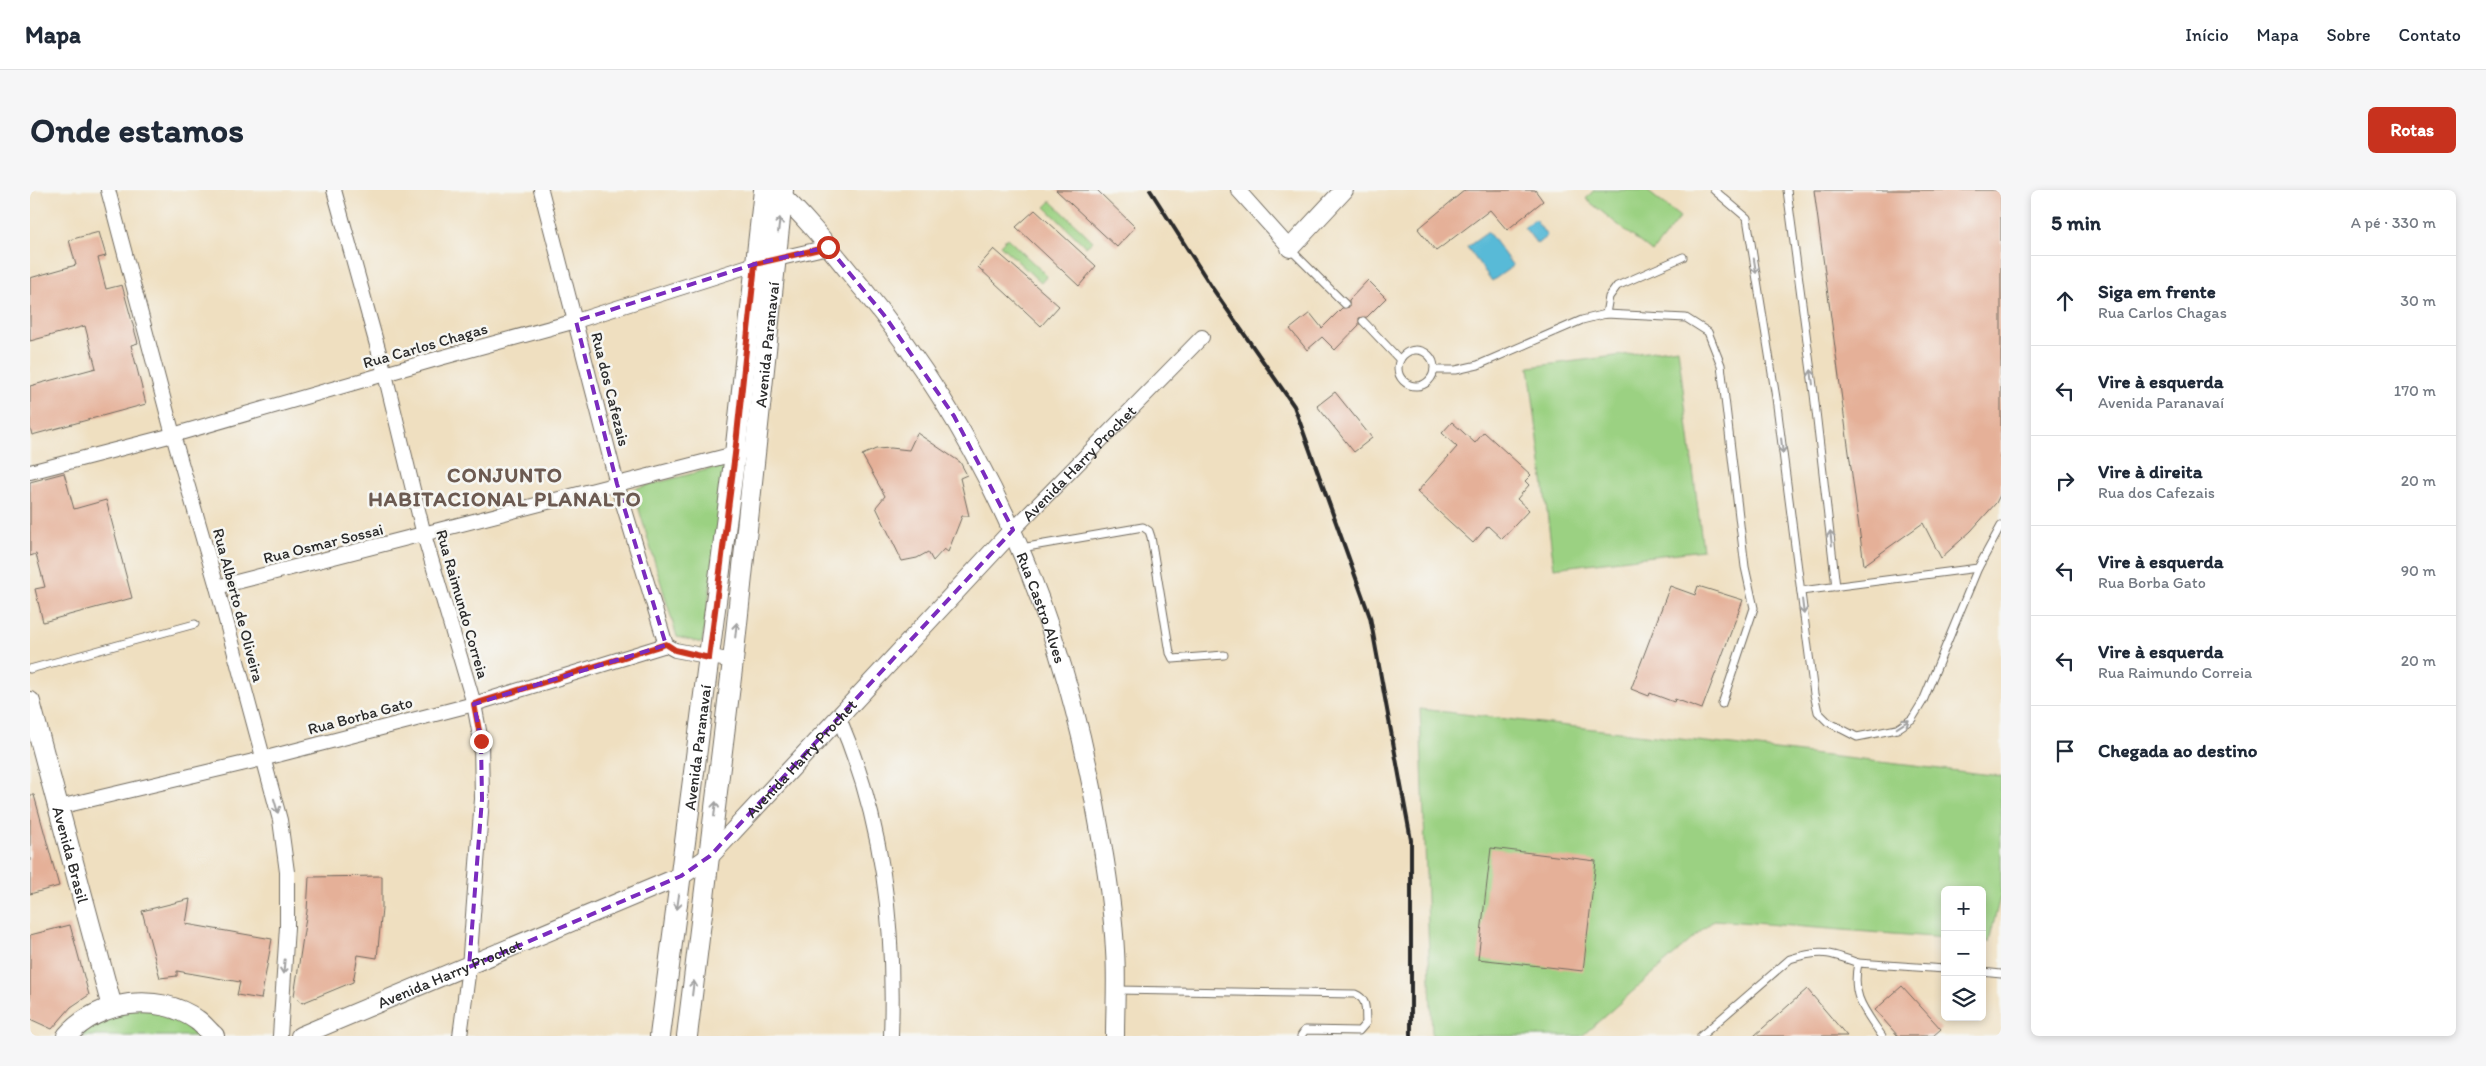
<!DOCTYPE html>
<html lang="pt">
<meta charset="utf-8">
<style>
:root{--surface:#fff;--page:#f6f6f7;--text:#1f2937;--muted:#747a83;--line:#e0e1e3;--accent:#c8321e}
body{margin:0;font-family:Itim,sans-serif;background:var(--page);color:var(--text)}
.controls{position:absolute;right:15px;bottom:15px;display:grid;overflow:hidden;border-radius:8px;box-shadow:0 2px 8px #0003}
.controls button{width:45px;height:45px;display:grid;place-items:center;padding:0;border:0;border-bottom:1px solid var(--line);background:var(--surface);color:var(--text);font:25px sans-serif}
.stop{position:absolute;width:15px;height:15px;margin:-11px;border:4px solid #c8321e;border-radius:50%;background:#fff}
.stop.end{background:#c8321e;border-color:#fff;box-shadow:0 1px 5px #0008}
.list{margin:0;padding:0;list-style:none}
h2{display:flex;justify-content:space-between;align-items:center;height:65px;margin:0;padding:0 20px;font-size:21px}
h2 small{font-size:16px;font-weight:400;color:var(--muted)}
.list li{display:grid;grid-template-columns:32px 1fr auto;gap:15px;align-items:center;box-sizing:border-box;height:90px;padding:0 20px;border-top:1px solid var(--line)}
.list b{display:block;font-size:19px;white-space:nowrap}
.list p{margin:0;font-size:16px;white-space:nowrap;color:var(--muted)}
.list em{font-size:16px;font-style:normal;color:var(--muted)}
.icon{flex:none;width:28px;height:28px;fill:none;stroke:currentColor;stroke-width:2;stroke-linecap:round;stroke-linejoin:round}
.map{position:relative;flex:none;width:1971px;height:846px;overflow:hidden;border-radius:8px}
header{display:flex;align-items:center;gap:30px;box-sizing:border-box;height:70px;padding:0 25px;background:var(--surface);border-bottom:1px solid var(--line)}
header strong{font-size:24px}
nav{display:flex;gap:28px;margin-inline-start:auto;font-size:18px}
.intro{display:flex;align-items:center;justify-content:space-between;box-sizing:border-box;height:120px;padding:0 30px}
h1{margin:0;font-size:35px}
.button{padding:12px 22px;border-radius:8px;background:var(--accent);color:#fff;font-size:18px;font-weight:700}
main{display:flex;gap:30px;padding:0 30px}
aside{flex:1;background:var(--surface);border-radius:8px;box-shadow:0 2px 8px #0003}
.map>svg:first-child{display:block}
.green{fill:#9bd182;stroke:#637e56}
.water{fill:#58bad7;stroke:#427281}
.building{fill:#e5b098}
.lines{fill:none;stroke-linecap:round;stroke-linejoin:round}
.service-casing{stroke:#706a5f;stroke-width:9}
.minor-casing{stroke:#706a5f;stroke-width:16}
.tertiary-casing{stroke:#706a5f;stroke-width:20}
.secondary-casing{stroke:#706a5f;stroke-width:22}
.service{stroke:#fff;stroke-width:7}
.minor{stroke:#fff;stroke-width:14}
.tertiary{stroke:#fff;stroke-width:18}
.secondary{stroke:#fff;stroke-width:20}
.rail{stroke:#2b2b2b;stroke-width:4}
.oneway{stroke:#a0a0a0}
.route{stroke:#c8321e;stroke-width:6}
.marked{fill:none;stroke:#7b2cbf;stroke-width:4;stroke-dasharray:10 6;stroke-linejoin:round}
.labels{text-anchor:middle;stroke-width:5;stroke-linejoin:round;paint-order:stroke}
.street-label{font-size:16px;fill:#2b2b2b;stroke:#f6f6f2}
.district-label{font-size:21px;font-weight:bold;letter-spacing:1px;fill:#6c5a51;stroke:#f6f6f2}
</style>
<header>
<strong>Mapa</strong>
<nav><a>Início</a><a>Mapa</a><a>Sobre</a><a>Contato</a></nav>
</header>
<div class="intro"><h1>Onde estamos</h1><a class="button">Rotas</a></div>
<main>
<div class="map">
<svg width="1971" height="846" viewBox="0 0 1971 846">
<rect width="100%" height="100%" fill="#f6f6f2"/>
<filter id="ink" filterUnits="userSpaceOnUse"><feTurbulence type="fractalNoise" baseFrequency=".02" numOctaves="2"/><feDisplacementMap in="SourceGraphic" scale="10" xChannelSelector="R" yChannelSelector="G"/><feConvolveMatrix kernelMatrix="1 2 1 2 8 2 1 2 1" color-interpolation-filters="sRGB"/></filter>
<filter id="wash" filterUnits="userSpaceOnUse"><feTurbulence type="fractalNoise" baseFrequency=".0096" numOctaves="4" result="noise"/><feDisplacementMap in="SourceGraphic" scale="20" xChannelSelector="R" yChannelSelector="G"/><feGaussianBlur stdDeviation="1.12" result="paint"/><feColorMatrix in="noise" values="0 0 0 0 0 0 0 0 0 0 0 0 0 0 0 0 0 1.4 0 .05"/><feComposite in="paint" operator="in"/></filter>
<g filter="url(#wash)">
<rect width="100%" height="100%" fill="#efdfc0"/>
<!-- green -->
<g class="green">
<polygon points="1564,0 1616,0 1650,27 1622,62 1556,9"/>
<polygon points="1021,11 1063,51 1056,57 1015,17"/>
<polygon points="977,48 1017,86 1011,93 970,55"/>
<polygon points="1648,158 1673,360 1524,378 1499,177"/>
<polygon points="699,274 672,453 647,447 603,299"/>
<polygon points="1390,519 1971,586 1971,703 1959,752 1952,751 1952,700 1915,700 1915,748 1684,730 1552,846 1402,846"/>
<polygon points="111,812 184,846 37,846"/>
</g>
<!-- water -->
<g class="water">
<polygon points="1505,29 1517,46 1507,54 1494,37"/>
<polygon points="1458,42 1483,76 1462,91 1437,57"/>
</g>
<g id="blocks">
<!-- building -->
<g class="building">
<polygon points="1026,0 1067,0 1105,37 1087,57"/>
<polygon points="1435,0 1505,0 1513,11 1477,40 1460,20 1406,61 1388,39"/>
<polygon points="1784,0 1971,0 1971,303 1966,313 1941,341 1911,368 1893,333 1834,375"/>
<polygon points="1005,20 1066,76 1049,96 986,37"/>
<polygon points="69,42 76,66 68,68 76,99 92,95 108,153 101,155 116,214 2,245 0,237 0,196 66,178 55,136 0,151 0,88 46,75 39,50"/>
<polygon points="964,59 1029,116 1011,136 948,77"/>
<polygon points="1338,90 1356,108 1337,127 1329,128 1329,135 1305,160 1292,147 1277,160 1260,139 1280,123 1292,138 1312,118 1319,117 1319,110"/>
<polygon points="1305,202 1342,248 1324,262 1287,216"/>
<polygon points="1422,232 1445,253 1454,242 1501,285 1495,291 1499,295 1487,309 1499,320 1472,349 1458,336 1443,353 1387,302 1427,257 1412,243"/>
<polygon points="887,243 930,272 937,285 930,288 939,326 932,326 918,362 914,359 903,371 898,362 887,368 872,371 846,317 855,306 832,265 846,259 861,258 879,260"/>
<polygon points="34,283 44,319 76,310 102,408 13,432 5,399 15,397 6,364 0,366 0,292"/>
<polygon points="1640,396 1665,405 1668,396 1713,410 1672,519 1645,509 1644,512 1620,503 1619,506 1601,499"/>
<polygon points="0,605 4,605 29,696 0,704"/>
<polygon points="1461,658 1566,671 1553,781 1448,769"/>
<polygon points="352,686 352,719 347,768 328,765 323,792 272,813 264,806 277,721 279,687"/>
<polygon points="160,709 156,734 242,749 231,809 207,805 210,792 147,781 147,786 130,788 112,721"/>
<polygon points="40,735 59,805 41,817 22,839 0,829 0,745"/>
<polygon points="1872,796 1911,839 1903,846 1868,846 1845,820"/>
<polygon points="1777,799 1817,846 1724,846"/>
</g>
</g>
</g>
<g filter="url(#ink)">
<use href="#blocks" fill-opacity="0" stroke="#706a5f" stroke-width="1"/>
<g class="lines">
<!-- service casing -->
<g class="service-casing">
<g id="service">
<polyline points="1684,0 1717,28 1746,208 1784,504 1788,522 1798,532 1827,547 1867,539 1882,529 1893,511 1948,378"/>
<polyline points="1757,0 1784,204 1806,397"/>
<polyline points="1260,59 1315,114"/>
<polyline points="1576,124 1579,107 1587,96 1653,67"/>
<polyline points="1333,131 1370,170"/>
<circle cx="1386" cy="178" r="18"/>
<polyline points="1404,180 1426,180 1448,175 1552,130 1576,124 1656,128 1678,142 1691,175 1715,377 1724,418 1692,514"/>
<polyline points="991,358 1113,337 1119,341 1121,347 1140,463 1143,469 1194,465"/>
<polyline points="1771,401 1948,378 1971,336"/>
<polyline points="0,479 165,434"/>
<polyline points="1952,782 1971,784"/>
<path d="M1086,800L1325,804C1338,809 1335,820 1336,833L1329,841L1275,840L1271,846"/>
<path d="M1671,846L1760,769C1791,760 1799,762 1828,773"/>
<path d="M1852,846C1834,819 1821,807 1828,773L1915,779"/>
</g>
</g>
<!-- minor casing -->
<g class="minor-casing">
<g id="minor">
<polyline points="78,0 143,245 187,397 250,630 257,682 257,737 250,846"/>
<polyline points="304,0 355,184 394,345 444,514 451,551 452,609 439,777 430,846"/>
<polyline points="511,0 587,294 636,455 645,460 703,471"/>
<polyline points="1208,0 1260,58"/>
<polyline points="0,282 143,245 410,168 546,131 725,74 798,57"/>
<path id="s1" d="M983,340L1172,147"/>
<polyline points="187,397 712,262"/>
<path d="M809,528C853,631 865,734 861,846"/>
<polyline points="29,617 232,569 444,514 636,455"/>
</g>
</g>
<!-- tertiary casing -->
<g class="tertiary-casing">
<g id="tertiary">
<path id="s2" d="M746,0C778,29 805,65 833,99C960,254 1035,434 1068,631C1076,674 1083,717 1085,761C1087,789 1085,818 1085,846"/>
<polyline points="1260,58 1314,0"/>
<path id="s3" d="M270,846L651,686L680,666L983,340"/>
</g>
</g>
<!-- secondary casing -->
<g class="secondary-casing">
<g id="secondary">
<path id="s4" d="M0,512L82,817"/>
<path d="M37,846C68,810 129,802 167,830C173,834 178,841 184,846"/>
<path id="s5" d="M630,846L705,264L734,0"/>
<path id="s6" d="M657,846L703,471L753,0"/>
</g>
</g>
<!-- service -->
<use href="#service" class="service"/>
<!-- minor -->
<use href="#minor" class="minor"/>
<!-- tertiary -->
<use href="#tertiary" class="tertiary"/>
<!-- secondary -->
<use href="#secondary" class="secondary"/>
<!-- rail -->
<polyline class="rail" points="1120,0 1183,99 1264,216 1340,427 1381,650 1381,846"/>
</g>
<!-- one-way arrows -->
<defs><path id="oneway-shaft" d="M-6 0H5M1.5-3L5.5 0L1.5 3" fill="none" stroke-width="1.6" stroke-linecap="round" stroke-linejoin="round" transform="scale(1.25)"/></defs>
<g class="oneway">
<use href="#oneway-shaft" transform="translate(749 35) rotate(-83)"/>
<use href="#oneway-shaft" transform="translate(1725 76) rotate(81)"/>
<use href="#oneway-shaft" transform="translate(1782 187) rotate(-97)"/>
<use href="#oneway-shaft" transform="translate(1752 256) rotate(83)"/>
<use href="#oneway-shaft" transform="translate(1801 348) rotate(-97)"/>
<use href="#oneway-shaft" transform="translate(1773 417) rotate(83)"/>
<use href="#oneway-shaft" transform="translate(706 440) rotate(-84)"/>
<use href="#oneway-shaft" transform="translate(1873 534) rotate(-33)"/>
<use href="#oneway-shaft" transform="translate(246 616) rotate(74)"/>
<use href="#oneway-shaft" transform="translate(685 619) rotate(-83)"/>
<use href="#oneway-shaft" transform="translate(648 712) rotate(98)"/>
<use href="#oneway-shaft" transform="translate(254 777) rotate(95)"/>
<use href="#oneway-shaft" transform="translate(663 798) rotate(-83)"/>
</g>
</g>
<g class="lines" filter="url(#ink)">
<!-- route -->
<polyline class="route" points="451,551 444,514 636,454 645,460 679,468 705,264 725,74 798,57"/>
</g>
<!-- marked area -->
<path class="marked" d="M798,57L854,125L924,226L983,340L680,666L651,686L439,777L452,609L451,551L444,514L636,455L587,294L546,131L725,74Z"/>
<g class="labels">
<!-- street labels -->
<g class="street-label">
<text transform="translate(395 155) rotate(-16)" y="6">Rua Carlos Chagas</text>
<text dy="6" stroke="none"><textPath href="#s6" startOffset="696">Avenida Paranavaí</textPath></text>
<text transform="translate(581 199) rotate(76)" y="6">Rua dos Cafezais</text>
<text dy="6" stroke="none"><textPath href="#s1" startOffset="94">Avenida Harry Prochet</textPath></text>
<text transform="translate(293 353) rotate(-14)" y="6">Rua Osmar Sossai</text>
<text transform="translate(433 414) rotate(74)" y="6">Rua Raimundo Correia</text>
<text transform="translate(209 415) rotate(75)" y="6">Rua Alberto de Oliveira</text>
<text dy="6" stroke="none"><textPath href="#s2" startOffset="499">Rua Castro Alves</textPath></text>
<text transform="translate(330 525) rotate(-15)" y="6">Rua Borba Gato</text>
<text dy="6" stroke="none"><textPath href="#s5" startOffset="291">Avenida Paranavaí</textPath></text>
<text dy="6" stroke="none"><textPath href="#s3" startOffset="582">Avenida Harry Prochet</textPath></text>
<text dy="6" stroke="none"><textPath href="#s4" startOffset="158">Avenida Brasil</textPath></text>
<text dy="6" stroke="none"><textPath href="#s3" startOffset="162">Avenida Harry Prochet</textPath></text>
</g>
<!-- district labels -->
<g class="district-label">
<text x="475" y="292">CONJUNTO<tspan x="475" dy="24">HABITACIONAL PLANALTO</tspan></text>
</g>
</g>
</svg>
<div class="controls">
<button>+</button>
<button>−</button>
<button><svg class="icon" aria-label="layers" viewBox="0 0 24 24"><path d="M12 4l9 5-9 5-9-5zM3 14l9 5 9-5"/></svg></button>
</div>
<div class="stop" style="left:798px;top:57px"></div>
<div class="stop end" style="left:451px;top:551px"></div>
</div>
<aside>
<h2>5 min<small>A pé · 330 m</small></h2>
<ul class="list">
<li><svg class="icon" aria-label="ahead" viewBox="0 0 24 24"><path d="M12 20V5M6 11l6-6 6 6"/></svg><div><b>Siga em frente</b><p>Rua Carlos Chagas</p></div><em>30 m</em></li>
<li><svg class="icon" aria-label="left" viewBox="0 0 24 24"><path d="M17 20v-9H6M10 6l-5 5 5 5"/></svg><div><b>Vire à esquerda</b><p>Avenida Paranavaí</p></div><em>170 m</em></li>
<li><svg class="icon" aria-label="right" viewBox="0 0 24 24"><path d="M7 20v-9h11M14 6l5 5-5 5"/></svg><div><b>Vire à direita</b><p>Rua dos Cafezais</p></div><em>20 m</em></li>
<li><svg class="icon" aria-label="left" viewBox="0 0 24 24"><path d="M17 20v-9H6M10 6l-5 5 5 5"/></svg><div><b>Vire à esquerda</b><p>Rua Borba Gato</p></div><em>90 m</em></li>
<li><svg class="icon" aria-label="left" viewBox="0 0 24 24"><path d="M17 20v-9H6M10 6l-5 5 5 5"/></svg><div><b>Vire à esquerda</b><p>Rua Raimundo Correia</p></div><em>20 m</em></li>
<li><svg class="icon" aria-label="arrive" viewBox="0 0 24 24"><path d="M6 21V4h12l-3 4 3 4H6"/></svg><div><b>Chegada ao destino</b></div></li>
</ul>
</aside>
</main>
